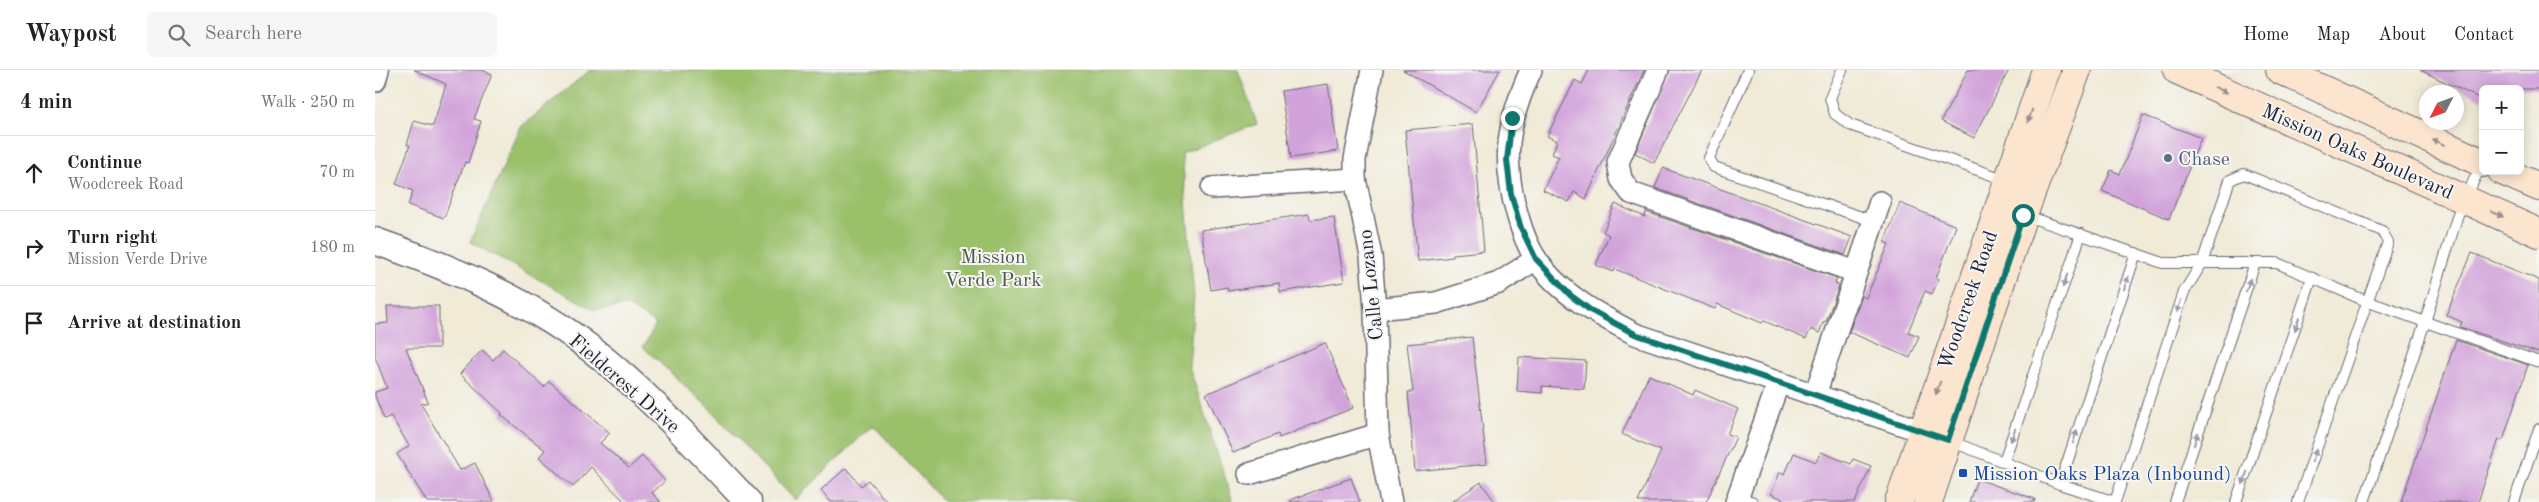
<!DOCTYPE html>
<meta charset="utf-8">
<style>
:root{--surface:#fff;--page:#f6f6f6;--text:#202124;--muted:#757577;--line:#e0e0e0}
body{margin:0;font-family:"Old Standard TT",serif;background:var(--page);color:var(--text)}
.controls{position:absolute;right:15px;top:15px;display:grid;overflow:hidden;border-radius:8px;box-shadow:0 2px 12px #0003}
.controls button{width:45px;height:45px;display:grid;place-items:center;padding:0;border:0;border-bottom:1px solid var(--line);background:var(--surface);color:var(--text);font:25px sans-serif}
.compass{position:absolute;left:2044px;top:15px;width:45px;height:45px;border-radius:50%;background:var(--surface);box-shadow:0 2px 12px #0003;rotate:228deg}
.stop{position:absolute;width:15px;height:15px;margin:-11px;border:4px solid #0f766e;border-radius:50%;background:#fff}
.stop.end{background:#0f766e;border-color:#fff;box-shadow:0 1px 5px #0008}
.list{margin:0;padding:0;list-style:none}
h2{display:flex;justify-content:space-between;align-items:center;height:65px;margin:0;padding:0 20px;font-size:21px}
h2 small{font-size:16px;font-weight:400;color:var(--muted)}
.list li{display:grid;grid-template-columns:32px 1fr auto;gap:15px;align-items:center;box-sizing:border-box;height:75px;padding:0 20px;border-top:1px solid var(--line)}
.list b{display:block;font-size:19px;white-space:nowrap}
.list p{margin:0;font-size:16px;white-space:nowrap;color:var(--muted)}
.list em{font-size:16px;font-style:normal;color:var(--muted)}
.icon{flex:none;width:28px;height:28px;fill:none;stroke:currentColor;stroke-width:2;stroke-linecap:round;stroke-linejoin:round}
.map{position:relative;flex:none;width:2164px;height:432px;overflow:hidden}
header{display:flex;align-items:center;gap:30px;box-sizing:border-box;height:70px;padding:0 25px;background:var(--surface);border-bottom:1px solid var(--line)}
header strong{font-size:24px}
nav{display:flex;gap:28px;margin-inline-start:auto;font-size:18px}
.search{width:350px;height:45px;background:var(--page);display:flex;align-items:center;gap:12px;box-sizing:border-box;padding:0 18px;border-radius:8px;color:var(--muted);font-size:19px}
main{display:flex}
aside{flex:1;background:var(--surface)}
.map>svg:first-child{display:block}
.green{fill:#9ac06b;stroke:#5e7153}
.building{fill:#d1a3da}
.lines{fill:none;stroke-linecap:round;stroke-linejoin:round}
.service-casing{stroke:#6a6872;stroke-width:12}
.minor-casing{stroke:#6a6872;stroke-width:24}
.tertiary-casing{stroke:#6a6872;stroke-width:29}
.secondary-casing{stroke:#6a6872;stroke-width:30}
.service{stroke:#fff;stroke-width:10}
.minor{stroke:#fff;stroke-width:21}
.tertiary{stroke:#fff;stroke-width:26}
.secondary{stroke:#fce5cf;stroke-width:28}
.oneway{fill:#9a8d8c}
.oneway2{fill:#9c9ca7}
.route{stroke:#0f766e;stroke-width:6}
.service-dot{fill:#5c6f8a;stroke:#f6f6f2;stroke-width:2}
.transit-dot{fill:#1a4fb4;stroke:#f6f6f2;stroke-width:2}
.labels{text-anchor:middle;stroke-width:4;stroke-linejoin:round;paint-order:stroke}
.street-label{font-size:20px;fill:#22223b;stroke:#f6f6f2}
.service-label{font-size:20px;fill:#4e5e75;stroke:#f6f6f2;text-anchor:start}
.park-label{font-size:20px;fill:#4c594c;stroke:#f6f6f2}
.transit-label{font-size:20px;fill:#164399;stroke:#f6f6f2;text-anchor:start}
</style>
<header>
<strong>Waypost</strong>
<div class="search"><svg class="icon" aria-label="search" viewBox="0 0 24 24"><circle cx="10" cy="10" r="6"/><path d="M15 15l6 6"/></svg>Search here</div>
<nav><a>Home</a><a>Map</a><a>About</a><a>Contact</a></nav>
</header>
<main>
<aside>
<h2>4 min<small>Walk · 250 m</small></h2>
<ul class="list">
<li><svg class="icon" aria-label="ahead" viewBox="0 0 24 24"><path d="M12 20V5M6 11l6-6 6 6"/></svg><div><b>Continue</b><p>Woodcreek Road</p></div><em>70 m</em></li>
<li><svg class="icon" aria-label="right" viewBox="0 0 24 24"><path d="M7 20v-9h11M14 6l5 5-5 5"/></svg><div><b>Turn right</b><p>Mission Verde Drive</p></div><em>180 m</em></li>
<li><svg class="icon" aria-label="arrive" viewBox="0 0 24 24"><path d="M6 21V4h12l-3 4 3 4H6"/></svg><div><b>Arrive at destination</b></div></li>
</ul>
</aside>
<div class="map">
<svg width="2164" height="432" viewBox="0 0 2164 432">
<rect width="100%" height="100%" fill="#f6f6f2"/>
<filter id="ink" filterUnits="userSpaceOnUse"><feTurbulence type="fractalNoise" baseFrequency=".02" numOctaves="2"/><feDisplacementMap in="SourceGraphic" scale="10" xChannelSelector="R" yChannelSelector="G"/><feConvolveMatrix kernelMatrix="1 2 1 2 8 2 1 2 1" color-interpolation-filters="sRGB"/></filter>
<filter id="wash" filterUnits="userSpaceOnUse"><feTurbulence type="fractalNoise" baseFrequency=".0096" numOctaves="4" result="noise"/><feDisplacementMap in="SourceGraphic" scale="20" xChannelSelector="R" yChannelSelector="G"/><feGaussianBlur stdDeviation="1.12" result="paint"/><feColorMatrix in="noise" values="0 0 0 0 0 0 0 0 0 0 0 0 0 0 0 0 0 1.4 0 .05"/><feComposite in="paint" operator="in"/></filter>
<g filter="url(#wash)">
<rect width="100%" height="100%" fill="#f0ead7"/>
<!-- green -->
<polygon class="green" points="215,0 863,0 882,54 807,83 819,227 814,296 858,432 569,432 498,355 420,430 335,339 268,277 281,254 253,236 220,240 95,172 146,57"/>
<g id="blocks">
<!-- building -->
<g class="building">
<polygon points="39,0 107,0 117,4 99,49 106,51 93,93 90,92 69,148 33,135 38,121 21,114 35,75 32,75 39,51 58,56 71,14"/>
<polygon points="1028,0 1125,0 1101,42"/>
<polygon points="1214,0 1269,0 1211,129 1199,122 1194,132 1168,120 1184,87 1177,84 1182,71 1172,66 1200,10 1207,14"/>
<polygon points="1295,0 1327,0 1279,93 1260,83"/>
<polygon points="1593,0 1634,0 1599,68 1566,51"/>
<polygon points="2045,0 2164,0 2164,19 2108,19 2108,30"/>
<polygon points="953,14 963,81 916,88 906,21"/>
<polygon points="1768,45 1826,68 1794,149 1727,121 1736,100 1745,104"/>
<polygon points="1098,54 1109,181 1078,184 1078,187 1043,191 1030,60"/>
<polygon points="1288,98 1477,167 1470,185 1280,118"/>
<polygon points="1525,133 1581,156 1561,208 1564,209 1557,224 1550,221 1533,262 1544,266 1535,288 1474,262 1487,226 1491,228 1514,174 1509,172"/>
<polygon points="1240,134 1270,147 1271,142 1462,208 1460,214 1464,215 1451,252 1449,251 1444,263 1436,259 1431,269 1389,251 1387,253 1342,234 1340,239 1240,199 1239,202 1221,195 1234,165 1228,162"/>
<polygon points="934,144 935,150 959,147 969,212 905,222 904,213 853,221 852,217 836,220 826,160"/>
<polygon points="2097,183 2164,210 2164,283 2085,257 2087,252 2071,245"/>
<polygon points="12,236 64,236 64,278 31,278 53,332 46,334 85,400 100,393 119,432 52,432 22,384 34,376 16,346 9,349 0,326 0,322 12,318 0,287 0,254 13,253"/>
<polygon points="1097,267 1112,394 1040,401 1033,322 1038,322 1032,274"/>
<polygon points="2081,270 2153,295 2128,370 2124,369 2103,432 2026,432"/>
<polygon points="950,273 978,338 904,368 903,364 858,383 831,324"/>
<polygon points="128,279 169,317 174,311 235,363 225,373 254,398 267,386 290,411 277,423 286,432 250,432 216,397 198,417 164,387 170,380 126,345 127,343 85,304 107,280 118,290"/>
<polygon points="1144,287 1211,291 1209,319 1167,316 1167,323 1142,321"/>
<polygon points="1274,305 1318,325 1320,320 1363,339 1352,364 1361,367 1331,432 1263,432 1286,381 1247,364"/>
<polygon points="1446,382 1476,394 1478,389 1496,396 1480,432 1415,432 1396,424 1405,402 1410,404 1419,383 1441,392"/>
<polygon points="471,398 486,416 493,410 512,432 456,432 446,420"/>
<polygon points="976,408 985,432 916,432 915,430"/>
<polygon points="1602,409 1660,429 1659,432 1594,432"/>
<polygon points="1106,412 1120,432 1076,432"/>
</g>
</g>
</g>
<g filter="url(#ink)">
<use href="#blocks" fill-opacity="0" stroke="#6a6872" stroke-width="1"/>
<g class="lines">
<!-- service casing -->
<g class="service-casing">
<g id="service">
<polyline points="1373,0 1334,88 1339,97 1498,151"/>
<polyline points="1467,0 1455,28 1460,44 1475,55 1631,110"/>
<polyline points="1649,145 1788,193 1902,193 1991,231 2164,292"/>
<polyline points="1575,371 1685,414 1740,432"/>
<polyline points="1629,391 1706,164"/>
<polyline points="1685,414 1761,183"/>
<polyline points="1363,427 1378,432"/>
<polyline points="1740,432 1809,222 1827,193 1855,110 1869,104 2007,161 2013,172 1923,432"/>
<polyline points="1800,432 1880,193"/>
<polyline points="1861,432 1937,208"/>
<polyline points="1989,432 2050,252 2083,144 2107,93"/>
<polyline points="2139,432 2164,359"/>
</g>
</g>
<!-- minor casing -->
<g class="minor-casing">
<g id="minor">
<polyline points="997,0 980,89 980,109 996,186 1000,239 1003,364 1016,432"/>
<path d="M1156,0C1132,53 1126,90 1143,147C1147,161 1153,177 1161,189C1184,224 1224,245 1260,264L1561,366"/>
<polyline points="1283,0 1243,92 1246,109 1256,123 1481,202"/>
<polyline points="0,11 3,0"/>
<polyline points="837,118 980,109"/>
<polyline points="1000,239 1061,233 1124,213 1161,189"/>
<polyline points="1440,325 1505,132"/>
<polyline points="874,404 1003,364"/>
<polyline points="1361,432 1403,314"/>
</g>
</g>
<!-- tertiary casing -->
<g class="tertiary-casing">
<path id="tertiary" d="M0,171C74,197 154,230 216,279C274,324 323,379 373,432"/>
</g>
<!-- secondary casing -->
<g class="secondary-casing">
<g id="secondary">
<polyline points="1802,0 2164,163"/>
<polyline points="1905,0 2108,93"/>
<polyline points="2127,101 2164,117"/>
<polyline points="1524,432 1671,0"/>
<polyline points="1553,432 1648,145 1702,0"/>
</g>
</g>
<!-- service -->
<use href="#service" class="service"/>
<!-- minor -->
<use href="#minor" class="minor"/>
<!-- tertiary -->
<use href="#tertiary" class="tertiary"/>
<!-- secondary -->
<use href="#secondary" class="secondary"/>
</g>
<!-- one-way arrows -->
<defs><path id="oneway-solid" d="M-6-.8H1V-3.2L6.5 0L1 3.2V.8H-6Z" transform="scale(1.25)"/></defs>
<g class="oneway">
<use href="#oneway-solid" transform="translate(1846 20) rotate(24)"/>
<use href="#oneway-solid" transform="translate(1655 46) rotate(109)"/>
<use href="#oneway-solid" transform="translate(2063 72) rotate(-155)"/>
<use href="#oneway-solid" transform="translate(2122 144) rotate(24)"/>
<use href="#oneway-solid" transform="translate(1563 318) rotate(109)"/>
</g>
<g class="oneway2">
<use href="#oneway-solid" transform="translate(1690 211) rotate(109)"/>
<use href="#oneway-solid" transform="translate(1751 213) rotate(-72)"/>
<use href="#oneway-solid" transform="translate(1873 215) rotate(-71)"/>
<use href="#oneway-solid" transform="translate(1804 236) rotate(108)"/>
<use href="#oneway-solid" transform="translate(1922 254) rotate(109)"/>
<use href="#oneway-solid" transform="translate(1638 365) rotate(109)"/>
<use href="#oneway-solid" transform="translate(1700 367) rotate(-72)"/>
<use href="#oneway-solid" transform="translate(1821 369) rotate(-71)"/>
<use href="#oneway-solid" transform="translate(1939 386) rotate(-71)"/>
<use href="#oneway-solid" transform="translate(1870 408) rotate(109)"/>
</g>
</g>
<g class="lines" filter="url(#ink)">
<!-- route -->
<polyline class="route" points="1137,48 1132,90 1136,124 1146,158 1161,189 1195,225 1215,240 1260,264 1573,370 1648,145"/>
</g>
<!-- markers -->
<circle class="service-dot" cx="1793" cy="88" r="5"/>
<rect class="transit-dot" x="1583" y="398" width="10" height="10" rx="2.5"/>
<g class="labels">
<!-- street labels -->
<g class="street-label">
<text transform="translate(1983 81) rotate(24)" y="7">Mission Oaks Boulevard</text>
<text transform="translate(995 215) rotate(-96)" y="7">Calle Lozano</text>
<text transform="translate(1592 230) rotate(-71)" y="7">Woodcreek Road</text>
<text transform="translate(250 313) rotate(41)" y="7">Fieldcrest Drive</text>
</g>
<!-- service labels -->
<g class="service-label">
<text x="1803" y="95">Chase</text>
</g>
<!-- park labels -->
<g class="park-label">
<text x="618" y="193">Mission<tspan x="618" dy="23">Verde Park</tspan></text>
</g>
<!-- transit labels -->
<g class="transit-label">
<text x="1598" y="410">Mission Oaks Plaza (Inbound)</text>
</g>
</g>
</svg>
<div class="controls">
<button>+</button>
<button>−</button>
</div>
<svg class="compass" viewBox="-18 -18 36 36"><path d="M0-13l5 13h-10z" fill="#e53935"/><path d="M0 13l5-13h-10z" fill="#757577"/></svg>
<div class="stop" style="left:1648px;top:145px"></div>
<div class="stop end" style="left:1137px;top:48px"></div>
</div>
</main>
